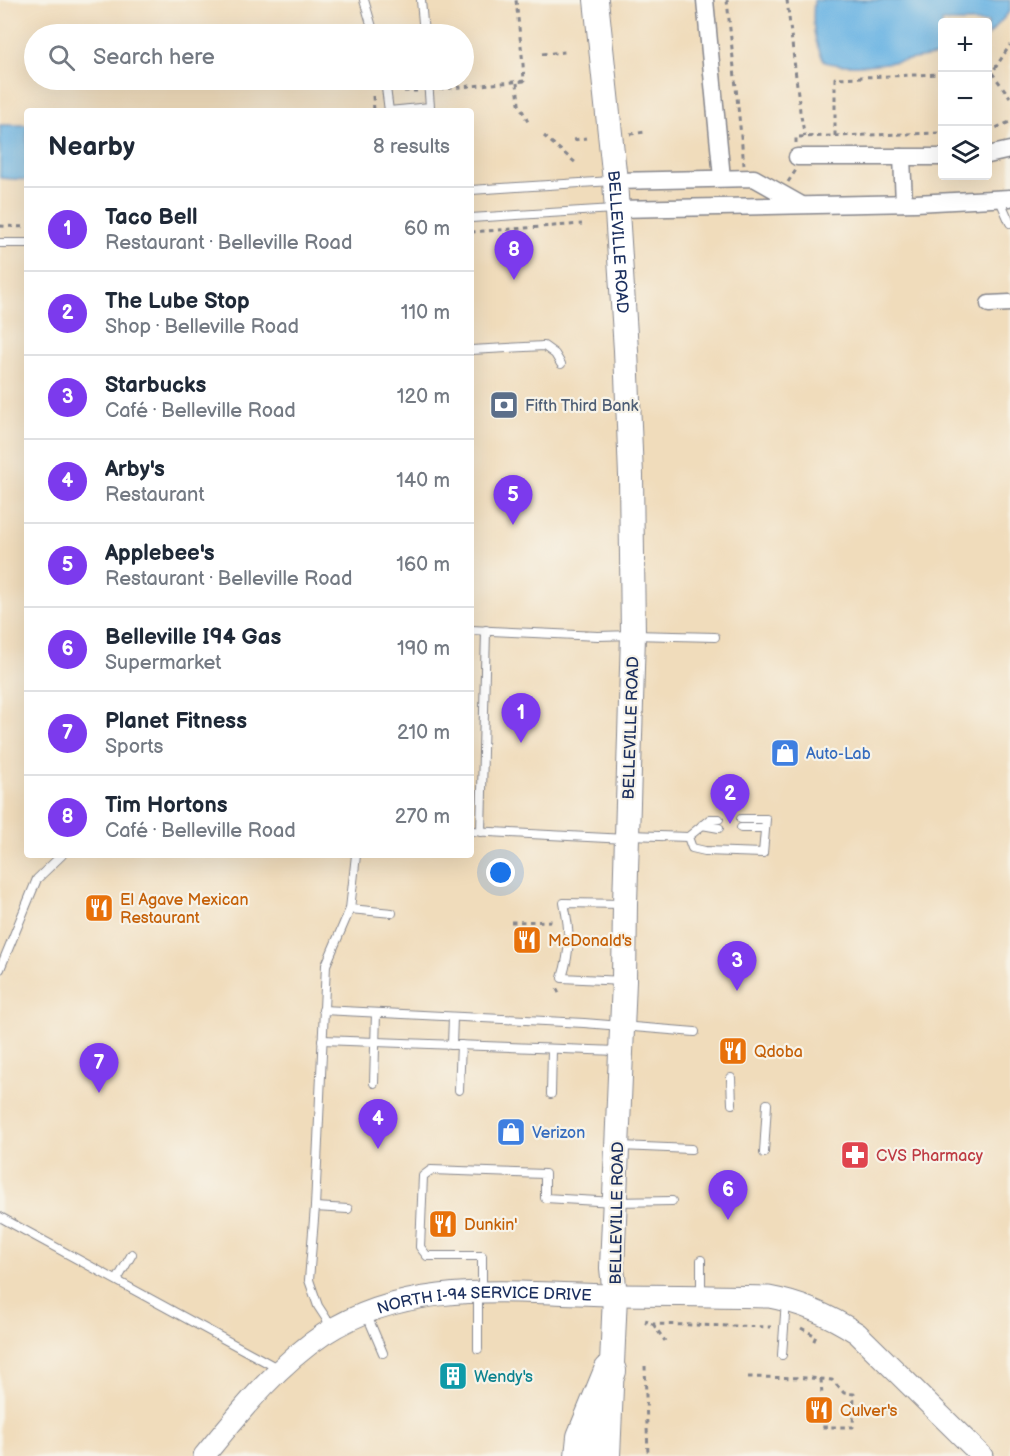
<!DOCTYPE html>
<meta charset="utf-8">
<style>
:root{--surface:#fff;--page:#f6f6f7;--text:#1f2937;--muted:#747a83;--line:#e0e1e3;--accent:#7c3aed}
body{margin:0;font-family:"Balsamiq Sans",sans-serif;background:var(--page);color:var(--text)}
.controls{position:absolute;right:18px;top:18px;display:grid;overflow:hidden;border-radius:6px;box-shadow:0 6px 24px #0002}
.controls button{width:54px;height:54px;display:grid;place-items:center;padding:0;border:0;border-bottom:2px solid var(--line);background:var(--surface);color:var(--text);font:30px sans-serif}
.you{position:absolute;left:501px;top:873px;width:21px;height:21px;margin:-15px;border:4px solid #fff;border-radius:50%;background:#1a73e8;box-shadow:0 0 0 9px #1a73e833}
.badge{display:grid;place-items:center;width:39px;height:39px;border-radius:50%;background:var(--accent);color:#fff;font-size:20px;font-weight:700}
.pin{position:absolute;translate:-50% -50px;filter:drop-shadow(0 2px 3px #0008)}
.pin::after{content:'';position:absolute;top:32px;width:21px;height:18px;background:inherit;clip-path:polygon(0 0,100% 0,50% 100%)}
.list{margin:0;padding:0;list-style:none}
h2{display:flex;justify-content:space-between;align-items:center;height:78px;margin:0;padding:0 24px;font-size:26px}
h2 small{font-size:20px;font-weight:400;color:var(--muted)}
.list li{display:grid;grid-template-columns:39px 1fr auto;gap:18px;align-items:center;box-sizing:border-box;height:84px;padding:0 24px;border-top:2px solid var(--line)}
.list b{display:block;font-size:22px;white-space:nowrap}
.list p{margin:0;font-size:20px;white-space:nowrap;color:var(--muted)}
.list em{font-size:20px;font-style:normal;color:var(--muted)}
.icon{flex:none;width:33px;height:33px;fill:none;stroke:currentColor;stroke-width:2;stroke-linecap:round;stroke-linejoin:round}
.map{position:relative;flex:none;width:1010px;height:1456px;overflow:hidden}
.search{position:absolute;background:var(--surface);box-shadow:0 6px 24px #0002;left:24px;top:24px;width:450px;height:66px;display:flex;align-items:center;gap:15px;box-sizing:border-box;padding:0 21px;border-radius:33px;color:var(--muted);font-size:22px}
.panel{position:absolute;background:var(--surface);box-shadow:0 6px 24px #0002;left:24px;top:108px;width:450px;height:750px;border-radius:6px}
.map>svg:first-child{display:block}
.water{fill:#6bb4e3;stroke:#4372a0;stroke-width:1.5}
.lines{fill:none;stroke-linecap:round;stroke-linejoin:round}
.service-casing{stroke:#86868c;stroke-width:10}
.minor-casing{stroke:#86868c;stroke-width:19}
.tertiary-casing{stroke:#86868c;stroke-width:23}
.secondary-casing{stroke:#86868c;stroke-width:26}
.motorway-casing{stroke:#86868c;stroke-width:34}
.path{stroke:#86868c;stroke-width:3;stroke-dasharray:4.5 4.5;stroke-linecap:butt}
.service{stroke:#fff;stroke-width:8}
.minor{stroke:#fff;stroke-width:16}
.tertiary{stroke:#fff;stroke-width:21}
.secondary{stroke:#fff;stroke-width:24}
.motorway{stroke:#fff;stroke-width:32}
.labels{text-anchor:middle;stroke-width:4.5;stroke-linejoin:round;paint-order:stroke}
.street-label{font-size:16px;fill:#1b2f5e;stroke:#f7f3e8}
.service-label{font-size:16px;fill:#4e5e75;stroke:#f7f3e8;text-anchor:start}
.shop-label{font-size:16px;fill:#366cbe;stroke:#f7f3e8;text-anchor:start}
.food-label{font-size:16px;fill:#c56008;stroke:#f7f3e8;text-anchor:start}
.health-label{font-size:16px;fill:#be3a42;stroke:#f7f3e8;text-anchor:start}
.culture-label{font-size:16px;fill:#0d838f;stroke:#f7f3e8;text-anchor:start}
</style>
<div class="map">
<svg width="1010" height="1456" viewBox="0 0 1010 1456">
<rect width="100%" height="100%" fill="#f7f3e8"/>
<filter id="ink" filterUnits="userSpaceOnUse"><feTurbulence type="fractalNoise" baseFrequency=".0167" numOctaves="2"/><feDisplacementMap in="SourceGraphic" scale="12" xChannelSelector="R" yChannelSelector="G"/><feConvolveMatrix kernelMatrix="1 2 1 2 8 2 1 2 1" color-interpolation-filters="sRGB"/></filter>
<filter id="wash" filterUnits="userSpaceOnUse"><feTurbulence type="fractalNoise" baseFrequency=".008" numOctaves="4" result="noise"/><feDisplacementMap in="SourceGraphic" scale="24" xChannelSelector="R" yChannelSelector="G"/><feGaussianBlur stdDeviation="1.35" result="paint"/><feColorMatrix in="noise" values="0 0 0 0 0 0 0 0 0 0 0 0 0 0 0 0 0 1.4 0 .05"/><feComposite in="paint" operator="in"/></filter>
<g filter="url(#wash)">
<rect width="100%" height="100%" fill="#f0dcbb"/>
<!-- water -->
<g class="water">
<path d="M814,0H1010V11L988,36V22H942V55C906,59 860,71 825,62C813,42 812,23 814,0Z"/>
<polygon points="0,125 27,125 27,180 0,178"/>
</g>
</g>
<g filter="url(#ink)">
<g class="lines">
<!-- service casing -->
<g class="service-casing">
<g id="service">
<polyline points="364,0 374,34"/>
<polyline points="421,0 424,34"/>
<polyline points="385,80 389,111"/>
<polyline points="389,111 430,107 428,80"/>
<polyline points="471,190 612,181"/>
<polyline points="999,198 1010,223"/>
<polyline points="471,218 614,209"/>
<polyline points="0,243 27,243"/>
<polyline points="471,350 544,346 555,354 561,364"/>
<polyline points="471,630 598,636 633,635 715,637"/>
<polyline points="719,819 710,819 688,837 692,848 705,851 763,853 766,819 741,819"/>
<polyline points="702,825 719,828"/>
<polyline points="741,828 765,828"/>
<polyline points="471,831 626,839"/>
<polyline points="481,832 486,630"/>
<polyline points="630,835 688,837"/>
<polyline points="350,909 392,913"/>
<polyline points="0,969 37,879 62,855"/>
<path d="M623,981L562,978C571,949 570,932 564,903L624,904"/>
<polyline points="323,1010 584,1023 695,1032"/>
<polyline points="322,1040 618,1051"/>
<polyline points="452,1045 453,1017"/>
<polyline points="731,1078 732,1104"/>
<polyline points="374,1083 376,1013"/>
<polyline points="459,1090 461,1045"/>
<polyline points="551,1094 552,1049"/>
<polyline points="620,1146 691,1149"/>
<polyline points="764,1153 767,1104"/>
<polyline points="315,1207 348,1209"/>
<polyline points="0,1217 279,1369"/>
<polyline points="117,1280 132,1254"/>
<polyline points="482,1291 482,1256 427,1256 420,1247 423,1176 431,1170 545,1174 545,1198 615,1202 672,1201"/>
<polyline points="478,1293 478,1349"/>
<polyline points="701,1295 701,1260"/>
<polyline points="366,1313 383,1353"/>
<polyline points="333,1329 318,1306 309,1280 315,1207 326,965 350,909 356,855"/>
<polyline points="782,1355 786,1301"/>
</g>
</g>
<!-- minor casing -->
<g class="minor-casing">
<g id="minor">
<polyline points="705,0 722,178"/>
<polyline points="988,155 1010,150"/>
<polyline points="797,157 942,157"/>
<polyline points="902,157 904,203"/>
<polyline points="615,181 754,178 800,204"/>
<polyline points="617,209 916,203 1010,198"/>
<polyline points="989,304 1010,303"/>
</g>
</g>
<!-- tertiary casing -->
<g class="tertiary-casing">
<g id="tertiary">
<path id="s1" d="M204,1456C240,1412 276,1366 324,1334C412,1277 517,1294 615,1295C667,1295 718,1296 769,1297C802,1303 829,1315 857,1333L982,1456"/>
</g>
</g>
<!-- secondary casing -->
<g class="secondary-casing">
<g id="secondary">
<path id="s2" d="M596,0L615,181L626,350L631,476L633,635L625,904L624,981L612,1268L615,1295L608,1456"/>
</g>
</g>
<!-- motorway casing -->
<g class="motorway-casing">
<polyline id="motorway" points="581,1456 583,1437 610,1371"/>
</g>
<!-- path -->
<g class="path">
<polyline points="727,0 744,165"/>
<polyline points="787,0 800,111 805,137"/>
<polyline points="542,54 565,52"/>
<polyline points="988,73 992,73 1010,45"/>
<polyline points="992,73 1010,97"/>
<polyline points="517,83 519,104 528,122"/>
<polyline points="439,89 524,81 523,64 516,0"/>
<polyline points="404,91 417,91"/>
<polyline points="373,96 374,111"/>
<polyline points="988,131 1010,122"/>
<polyline points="630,134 646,132"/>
<polyline points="544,136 577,164"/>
<polyline points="835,136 835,78 942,74"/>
<polyline points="574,140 586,138"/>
<polyline points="796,143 796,137 942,133"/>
<polyline points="788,182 796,170"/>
<polyline points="0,226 27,227"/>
<polyline points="471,232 582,224"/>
<polyline points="511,922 556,921"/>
<polyline points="557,989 561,997"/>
<polyline points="647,1319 646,1323 653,1324 771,1327"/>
<polyline points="653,1324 665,1341"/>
<polyline points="801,1328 816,1336 812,1345"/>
<polyline points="645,1366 648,1456"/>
<polyline points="748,1377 810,1378 832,1380 844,1393 854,1394 853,1427 822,1427"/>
<polyline points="821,1379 822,1396"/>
</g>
<!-- service -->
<use href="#service" class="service"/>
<!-- minor -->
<use href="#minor" class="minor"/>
<!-- tertiary -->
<use href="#tertiary" class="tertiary"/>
<!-- secondary -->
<use href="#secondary" class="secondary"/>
<!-- motorway -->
<use href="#motorway" class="motorway"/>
</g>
</g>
<!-- icons -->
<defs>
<g id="bank-square" transform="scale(1.5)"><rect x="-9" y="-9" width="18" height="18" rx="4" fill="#5c6f8a" stroke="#f7f3e8"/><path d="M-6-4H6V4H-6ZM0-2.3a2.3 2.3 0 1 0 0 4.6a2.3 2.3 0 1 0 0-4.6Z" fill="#fff"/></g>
<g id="shop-square" transform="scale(1.5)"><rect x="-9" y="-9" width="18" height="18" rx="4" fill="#3f7fe0" stroke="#f7f3e8"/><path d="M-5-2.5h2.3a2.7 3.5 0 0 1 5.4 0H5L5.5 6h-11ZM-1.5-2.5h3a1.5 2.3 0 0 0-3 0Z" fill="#fff"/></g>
<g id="restaurant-square" transform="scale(1.5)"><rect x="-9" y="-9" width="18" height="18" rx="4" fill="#e8710a" stroke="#f7f3e8"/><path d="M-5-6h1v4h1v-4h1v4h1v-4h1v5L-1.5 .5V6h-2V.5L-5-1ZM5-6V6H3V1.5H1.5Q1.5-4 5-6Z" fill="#fff"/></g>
<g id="pharmacy-square" transform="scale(1.5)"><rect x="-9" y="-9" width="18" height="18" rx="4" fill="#e0444e" stroke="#f7f3e8"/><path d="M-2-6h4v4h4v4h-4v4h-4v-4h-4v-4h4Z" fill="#fff"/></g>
<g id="building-square" transform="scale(1.5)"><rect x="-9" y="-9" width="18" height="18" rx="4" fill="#0f9aa8" stroke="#f7f3e8"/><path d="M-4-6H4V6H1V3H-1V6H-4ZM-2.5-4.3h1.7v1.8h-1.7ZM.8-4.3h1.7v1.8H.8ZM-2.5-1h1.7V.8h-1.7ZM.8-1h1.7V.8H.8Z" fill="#fff"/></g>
</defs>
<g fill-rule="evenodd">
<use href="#bank-square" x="504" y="405"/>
<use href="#shop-square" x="785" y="753"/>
<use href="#restaurant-square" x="99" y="908"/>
<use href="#restaurant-square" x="527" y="940"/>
<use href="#restaurant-square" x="733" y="1051"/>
<use href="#shop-square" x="511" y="1132"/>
<use href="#pharmacy-square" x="855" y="1155"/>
<use href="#restaurant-square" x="443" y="1224"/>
<use href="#building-square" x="453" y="1376"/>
<use href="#restaurant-square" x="819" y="1410"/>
</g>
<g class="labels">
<!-- street labels -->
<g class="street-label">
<text dy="6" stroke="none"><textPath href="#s2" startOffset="243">BELLEVILLE ROAD</textPath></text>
<text transform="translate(630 728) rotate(-88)" y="6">BELLEVILLE ROAD</text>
<text transform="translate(616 1213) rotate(-89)" y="6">BELLEVILLE ROAD</text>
<text dy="6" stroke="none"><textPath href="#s1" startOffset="339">NORTH I-94 SERVICE DRIVE</textPath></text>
</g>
<!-- service labels -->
<g class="service-label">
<text x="525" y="411">Fifth Third Bank</text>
</g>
<!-- shop labels -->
<g class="shop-label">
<text x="806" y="759">Auto-Lab</text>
<text x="532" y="1138">Verizon</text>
</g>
<!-- food labels -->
<g class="food-label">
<text x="120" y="905">El Agave Mexican<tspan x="120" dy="18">Restaurant</tspan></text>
<text x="548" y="946">McDonald's</text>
<text x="754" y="1057">Qdoba</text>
<text x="464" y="1230">Dunkin'</text>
<text x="840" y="1416">Culver's</text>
</g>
<!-- health labels -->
<g class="health-label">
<text x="876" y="1161">CVS Pharmacy</text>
</g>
<!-- culture labels -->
<g class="culture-label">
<text x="474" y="1382">Wendy's</text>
</g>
</g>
</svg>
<div class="controls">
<button>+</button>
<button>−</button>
<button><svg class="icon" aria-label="layers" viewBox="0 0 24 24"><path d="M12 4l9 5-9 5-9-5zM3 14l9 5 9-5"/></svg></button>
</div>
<div class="you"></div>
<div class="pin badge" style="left:521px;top:743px">1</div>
<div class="pin badge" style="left:730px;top:824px">2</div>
<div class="pin badge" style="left:737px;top:991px">3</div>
<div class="pin badge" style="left:378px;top:1149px">4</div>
<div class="pin badge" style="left:513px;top:525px">5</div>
<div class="pin badge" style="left:728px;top:1220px">6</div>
<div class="pin badge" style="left:99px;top:1093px">7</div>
<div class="pin badge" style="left:514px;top:280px">8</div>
<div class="search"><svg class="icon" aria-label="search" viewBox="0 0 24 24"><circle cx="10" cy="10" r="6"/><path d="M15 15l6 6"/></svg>Search here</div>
<section class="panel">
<h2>Nearby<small>8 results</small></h2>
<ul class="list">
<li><span class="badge">1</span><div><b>Taco Bell</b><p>Restaurant · Belleville Road</p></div><em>60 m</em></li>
<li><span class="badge">2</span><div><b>The Lube Stop</b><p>Shop · Belleville Road</p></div><em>110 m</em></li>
<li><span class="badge">3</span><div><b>Starbucks</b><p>Café · Belleville Road</p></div><em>120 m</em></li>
<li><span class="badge">4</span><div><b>Arby's</b><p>Restaurant</p></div><em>140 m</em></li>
<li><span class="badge">5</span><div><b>Applebee's</b><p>Restaurant · Belleville Road</p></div><em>160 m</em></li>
<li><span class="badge">6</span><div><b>Belleville I94 Gas</b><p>Supermarket</p></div><em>190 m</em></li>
<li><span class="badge">7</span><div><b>Planet Fitness</b><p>Sports</p></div><em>210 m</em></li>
<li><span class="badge">8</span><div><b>Tim Hortons</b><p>Café · Belleville Road</p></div><em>270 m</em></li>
</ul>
</section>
</div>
